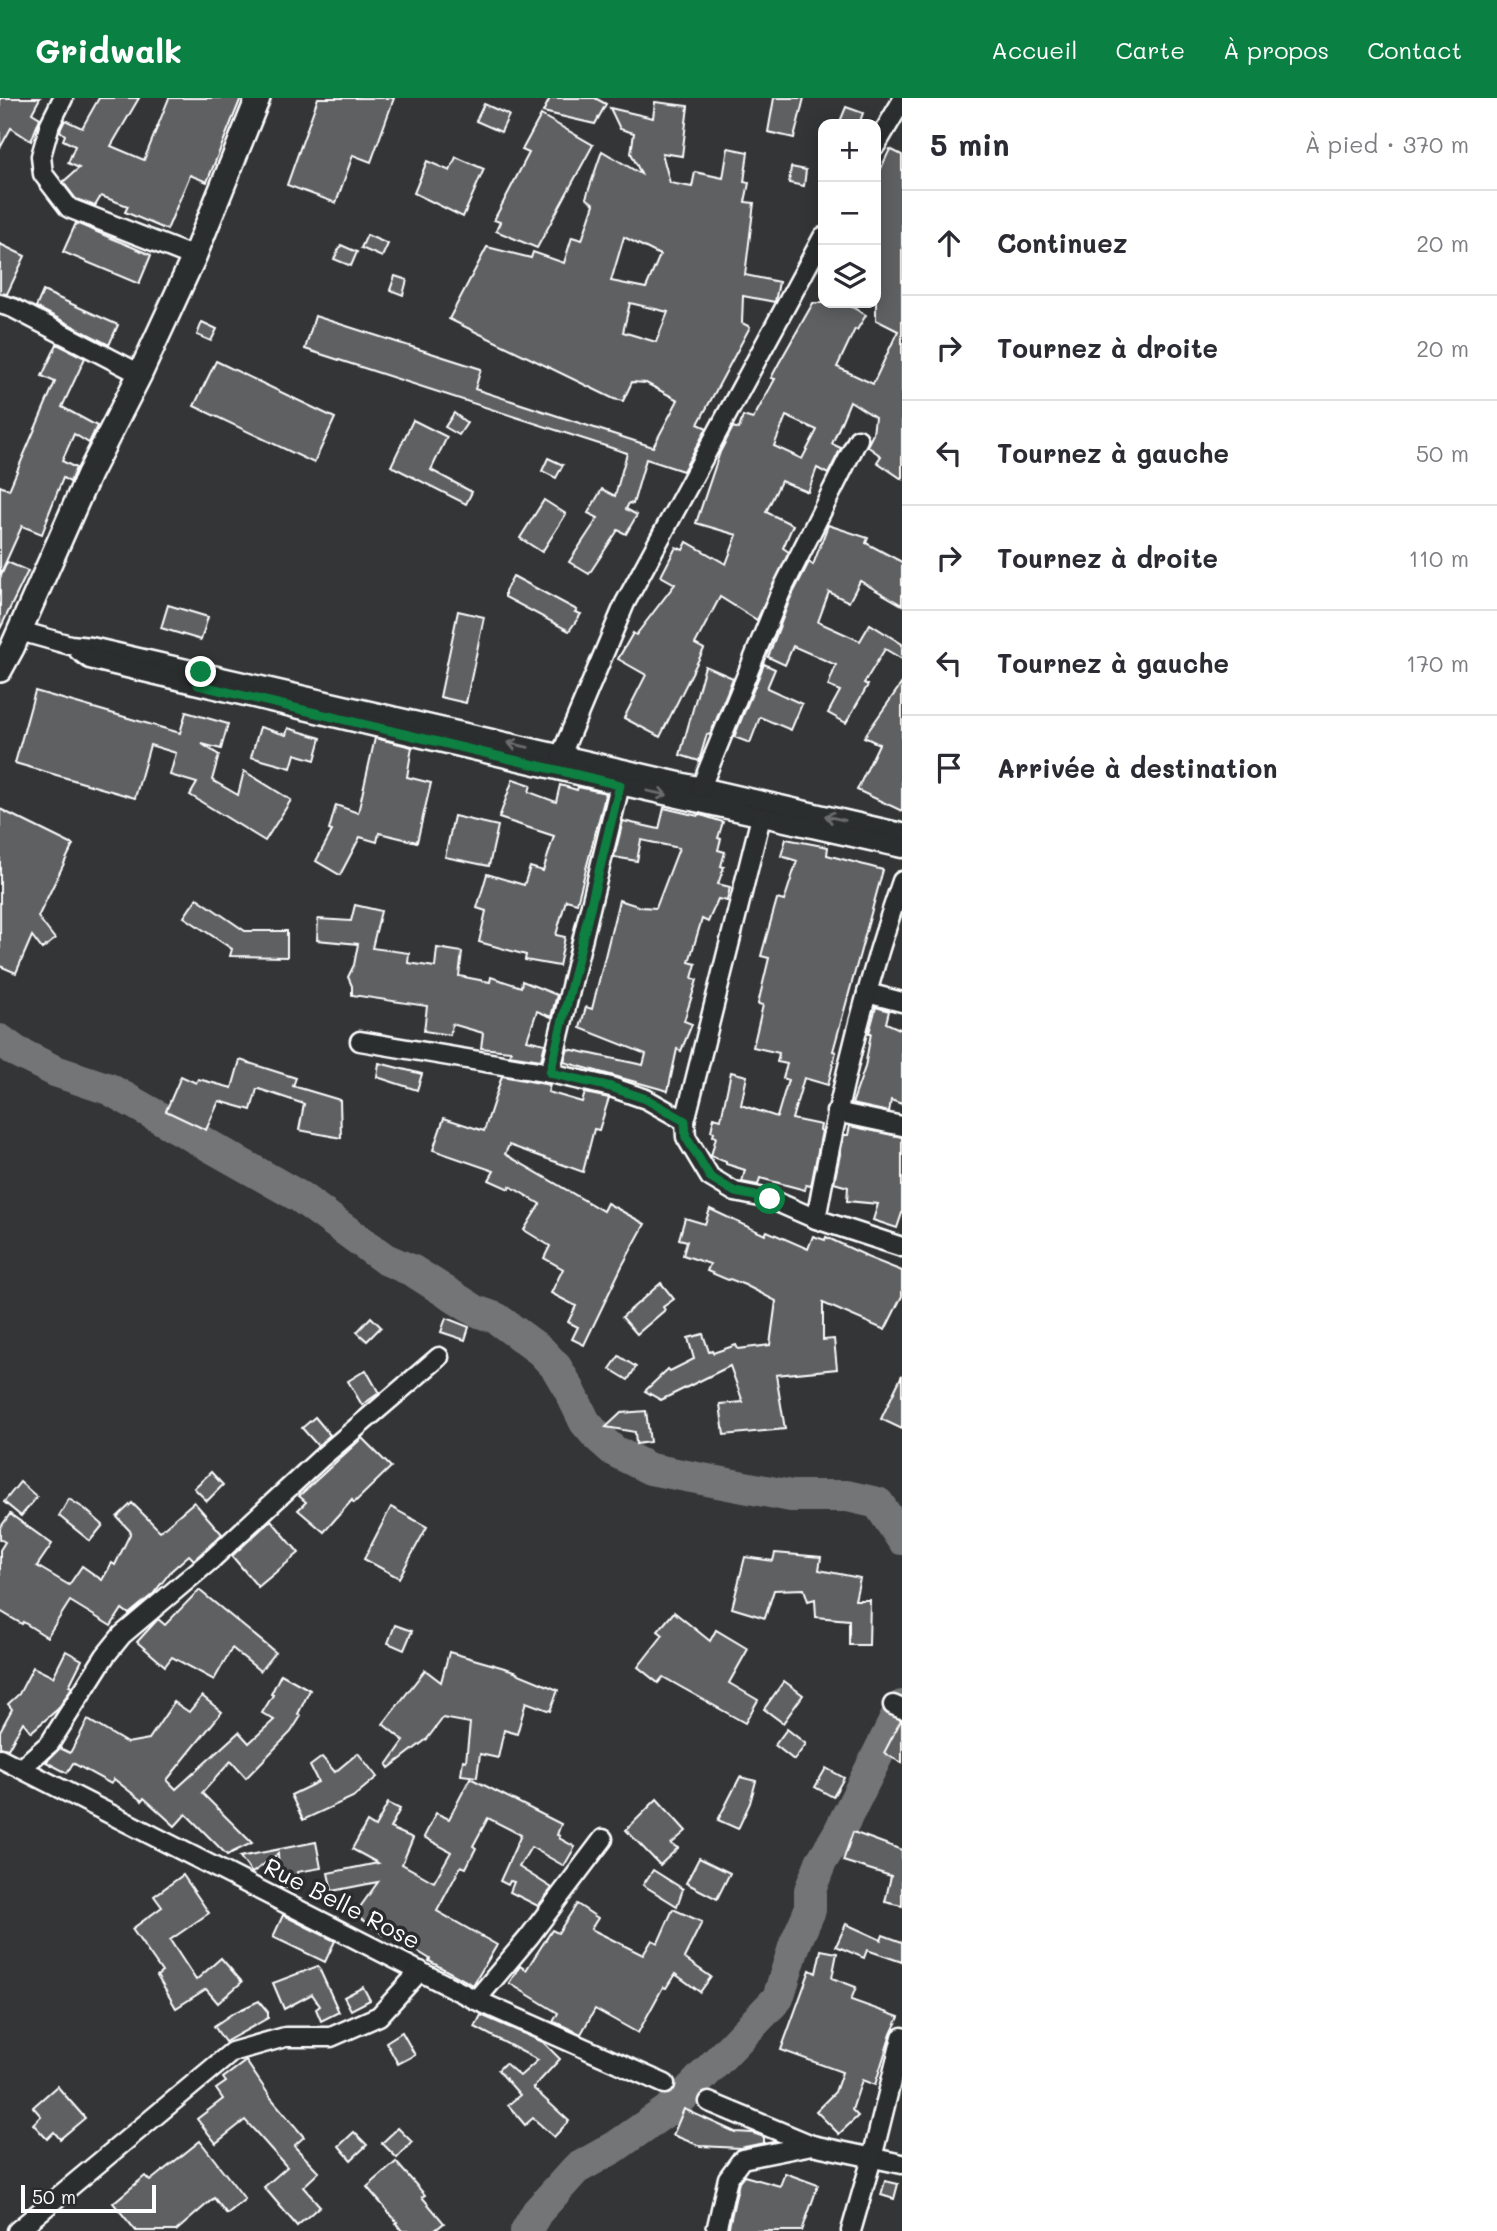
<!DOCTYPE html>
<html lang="fr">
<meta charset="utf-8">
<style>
:root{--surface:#fff;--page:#f2f2f3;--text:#2b2b33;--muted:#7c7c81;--line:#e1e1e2;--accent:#0b8043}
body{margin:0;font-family:Mali,sans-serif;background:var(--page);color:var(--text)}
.controls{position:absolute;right:21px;top:21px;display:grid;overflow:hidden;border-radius:14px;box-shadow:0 4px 18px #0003}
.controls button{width:63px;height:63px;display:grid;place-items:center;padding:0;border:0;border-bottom:2px solid var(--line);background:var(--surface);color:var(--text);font:35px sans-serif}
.scale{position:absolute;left:21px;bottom:18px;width:135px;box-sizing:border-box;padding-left:7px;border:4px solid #fff;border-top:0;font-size:19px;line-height:24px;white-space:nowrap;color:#fff;-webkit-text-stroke:5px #2a2d2e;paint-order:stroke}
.stop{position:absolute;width:21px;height:21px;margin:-16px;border:5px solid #0b8043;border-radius:50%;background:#fff}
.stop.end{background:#0b8043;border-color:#fff;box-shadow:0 2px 7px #0008}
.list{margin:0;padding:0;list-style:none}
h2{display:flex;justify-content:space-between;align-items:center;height:91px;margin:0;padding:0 28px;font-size:30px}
h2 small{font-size:23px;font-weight:400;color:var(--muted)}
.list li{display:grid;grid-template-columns:46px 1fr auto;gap:21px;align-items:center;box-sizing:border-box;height:105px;padding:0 28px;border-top:2px solid var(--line)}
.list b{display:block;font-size:26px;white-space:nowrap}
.list em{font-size:23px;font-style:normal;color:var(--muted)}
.icon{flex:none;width:38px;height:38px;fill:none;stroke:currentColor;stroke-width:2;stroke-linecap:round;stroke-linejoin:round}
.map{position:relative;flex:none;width:902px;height:2133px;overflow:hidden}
header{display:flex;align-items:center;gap:42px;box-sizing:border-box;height:98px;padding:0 35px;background:var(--accent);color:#fff}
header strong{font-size:33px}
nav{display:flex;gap:38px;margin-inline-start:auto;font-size:24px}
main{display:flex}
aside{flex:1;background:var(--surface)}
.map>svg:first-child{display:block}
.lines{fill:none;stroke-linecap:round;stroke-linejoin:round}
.river{stroke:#737576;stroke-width:32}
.building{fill:#5f6162;stroke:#fff;stroke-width:2;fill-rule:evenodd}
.minor-casing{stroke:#fff;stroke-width:23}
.tertiary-casing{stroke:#fff;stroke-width:28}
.minor{stroke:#2a2d2e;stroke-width:18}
.tertiary{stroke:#2a2d2e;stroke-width:23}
.oneway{stroke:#6a6c6d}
.route{stroke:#0b8043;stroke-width:9}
.labels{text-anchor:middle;stroke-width:7;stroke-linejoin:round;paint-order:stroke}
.street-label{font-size:24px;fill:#fff;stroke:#2a2d2e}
</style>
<header>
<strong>Gridwalk</strong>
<nav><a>Accueil</a><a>Carte</a><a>À propos</a><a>Contact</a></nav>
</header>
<main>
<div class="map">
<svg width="902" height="2133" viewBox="0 0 902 2133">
<rect width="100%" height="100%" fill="#333536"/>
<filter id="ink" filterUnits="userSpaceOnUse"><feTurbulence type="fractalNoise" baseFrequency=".0143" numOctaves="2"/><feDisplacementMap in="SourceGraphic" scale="14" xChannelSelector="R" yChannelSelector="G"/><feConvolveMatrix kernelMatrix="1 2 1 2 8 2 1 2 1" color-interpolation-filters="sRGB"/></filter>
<g filter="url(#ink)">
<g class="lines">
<!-- river -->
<g class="river">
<polyline points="0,942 15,953 55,973 109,991 300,1099 385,1161 413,1173 476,1213 496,1220 541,1253 556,1269 569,1291 585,1324 597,1338 614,1353 650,1371 791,1398 847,1398 878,1405 902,1441"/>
<polyline points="526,2133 537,2114 576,2071 615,2049 675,2007 778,1900 795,1846 810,1812 810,1792 821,1764 838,1736 902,1608"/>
</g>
</g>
<!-- building -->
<g class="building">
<polygon points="0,0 40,0 32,15 40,20 31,43 11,30 0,50"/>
<polygon points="99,0 139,0 111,48 144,62 169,0 241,0 207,84 190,77 167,132 125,114 128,108 101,98 95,108 76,101 63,84 79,70 68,65 75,48 63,42 65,37 60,33 61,30 65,22 82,30"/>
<polygon points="318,0 394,0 371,64 353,57 336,105 287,87"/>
<polygon points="550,0 595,0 606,6 595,26 543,14"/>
<polygon points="774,0 804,0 794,40 768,34"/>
<path d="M655,4L688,8L682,58L662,55L670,85L692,89L695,74L723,80L728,50L748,54L744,84L749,85L745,104L754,105L745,177L779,184L775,204L743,198L742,225L750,229L698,326L707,330L683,373L646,361L633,406L629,405L626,411L637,417L626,436L618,432L589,476L569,464L598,420L588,415L602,391L615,398L627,355L305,251L315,218L481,271L475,291L653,349L678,302L646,285L632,284L623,303L614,301L449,221L487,149L531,160L533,154L564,165L572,139L582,142L594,106L586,100L602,53L641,76L631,55L634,35L620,31L610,10L653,20ZM624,139L660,157L646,190L611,183ZM630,205L668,214L656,244L623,234Z"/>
<polygon points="484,6 509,17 501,34 476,23"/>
<polygon points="846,9 863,15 859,26 839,26"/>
<polygon points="541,17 593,47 537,150 496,133 500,124 494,122 529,55 522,52"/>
<path d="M890,51L902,57V381L877,364L881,358L867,348L873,336L875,319L850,303L832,346L841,350L828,376L817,370L808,394L781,383L766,414L793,427L783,450L789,454L757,522L720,499L695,546L704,551L660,639L624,620L646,577L618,561L633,535L636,537L675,486L661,478L676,449L683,452L687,444L726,466L737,437L696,425L720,354L733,329L739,331L743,318L753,321L775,281L771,280L779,265L813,205H845L866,217L857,232L855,231L837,269L873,286L898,233L876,222V81ZM786,318L817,332L802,361L774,348Z"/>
<polygon points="456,59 484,71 463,119 414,95 427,63 450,73"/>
<polygon points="791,69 806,72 804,88 789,85"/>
<polygon points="76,125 151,157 139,186 63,154"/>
<polygon points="367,137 388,146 382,159 361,150"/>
<polygon points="0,146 25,158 7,196 0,195"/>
<polygon points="341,147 357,154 351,168 334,161"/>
<polygon points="395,178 407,182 403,197 390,192"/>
<polygon points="43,193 118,227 109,247 36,209"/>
<polygon points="202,224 217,231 211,243 197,237"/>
<polygon points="57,246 85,260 62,309 97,328 89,345 74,336 62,363 76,370 70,384 63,380 47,420 48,420 42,436 22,428 0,477 0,388 9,392 55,284 42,278"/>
<polygon points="216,263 335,320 314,365 194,308"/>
<polygon points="454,315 467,325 459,337 445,329"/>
<polygon points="413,322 447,339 431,372 472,394 466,406 391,368"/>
<polygon points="548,360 563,367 556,380 542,373"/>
<polygon points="544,402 566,416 542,454 520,440"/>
<polygon points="828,427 868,440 866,445 902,464 902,507 860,483 849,504 829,494 818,524 860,543 870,526 902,546 902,561 885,551 864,585 868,587 846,625 828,615 840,593 828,588 836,567 793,548 785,567 768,559 790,501 809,464 813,467"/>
<polygon points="7,464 28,473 0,531 0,480"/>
<polygon points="513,478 577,512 575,514 581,516 569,533 505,499 505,493"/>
<polygon points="168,507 208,519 201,542 161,530"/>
<polygon points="458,513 484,519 466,605 440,599"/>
<polygon points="764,566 775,571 767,590 802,606 791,632 760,619 750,645 734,639"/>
<polygon points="705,568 733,580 710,637 707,636 699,663 680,657"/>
<polygon points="902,585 902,713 857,692 879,646 864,639"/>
<polygon points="35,593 180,635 186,614 228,626 221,651 202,646 219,657 212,682 238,697 244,673 291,702 265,743 190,697 197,685 170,677 176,655 150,647 135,700 15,665"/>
<polygon points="260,629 286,637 288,630 321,640 315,662 295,656 291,670 251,659"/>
<polygon points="375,640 412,649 407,679 431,685 417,744 379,735 377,744 360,739 340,777 316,763 332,733 329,732 336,707 358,715"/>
<polygon points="513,681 531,687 529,694 556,704 560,687 577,692 578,689 606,695 577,805 566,802 556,837 565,839 559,868 525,862 526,857 479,844 486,813 477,810 487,776 524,787 530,769 543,773 554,738 499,720"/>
<polygon points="664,710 698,718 698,716 701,717 723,724 718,740 721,741 718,752 725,754 721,768 724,769 718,786 730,789 727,803 718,801 708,824 702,821 689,864 696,866 692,880 697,882 684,923 692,926 681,953 677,951 668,993 564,964 568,951 643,967 646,956 580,930 586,909 592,911 619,802 641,809 656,810 679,750 641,742 637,763 614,759 623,723 659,731"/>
<polygon points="0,711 73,747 38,819 55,841 42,851 32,838 16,875 0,868"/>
<polygon points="454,718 498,728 489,768 445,759"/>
<polygon points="786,741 828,749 827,757 883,772 833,953 836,954 828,987 804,980 792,1021 821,1027 820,1032 822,1033 811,1088 806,1087 805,1092 760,1080 758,1087 742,1084 745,1072 726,1066 726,1064 711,1058 716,1039 713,1038 714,1034 711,1033 714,1019 721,1021 731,974 747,978 741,1007 777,1019 788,982 783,980 787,966 777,964 779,955 753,949 763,907 758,906 769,860 761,858 777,801 784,803 797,763 781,758"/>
<polygon points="197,800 245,833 287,833 287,859 230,858 232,851 184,819"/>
<polygon points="355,807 381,813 372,850 409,855 408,865 435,869 437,850 462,854 459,878 490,884 491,879 521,889 522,883 557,897 551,919 537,913 527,942 545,946 541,962 509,957 511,953 481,950 483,935 452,926 450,937 424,933 427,908 352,897 352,888 348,879 354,867 358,846 317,842 318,821 351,823"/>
<polygon points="876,909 889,913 886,925 902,932 902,1006 891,1002 889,1014 852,1006 865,969 871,935 869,935"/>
<polygon points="240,962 296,980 293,988 340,1002 341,1040 299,1032 304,1006 259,991 257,991 251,1012 219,1003 206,1032 166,1013 181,978 196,985 198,981 232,990"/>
<polygon points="379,965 422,976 417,992 377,979"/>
<polygon points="502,978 550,987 548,994 582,1004 585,995 609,1000 599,1032 594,1031 583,1074 509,1047 505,1056 603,1113 607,1105 645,1126 622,1168 584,1247 572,1241 578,1229 568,1224 576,1208 551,1195 563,1171 544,1160 550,1148 524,1132 540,1106 510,1088 509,1091 489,1082 494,1073 433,1052 444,1020 484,1033"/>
<polygon points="850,1028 902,1039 902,1115 897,1130 873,1122 878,1106 847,1103 848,1089 834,1085 844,1037 848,1037"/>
<polygon points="710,1111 765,1137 767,1133 808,1151 813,1138 825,1142 826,1139 865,1157 864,1158 902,1173 902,1198 885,1232 823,1205 823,1242 834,1241 837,1271 776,1277 785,1331 724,1337 720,1306 743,1304 730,1268 661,1302 645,1293 668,1271 670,1273 694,1261 688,1240 703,1236 709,1254 712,1253 713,1255 736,1247 738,1251 770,1247 776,1203 745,1187 730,1181 728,1182 707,1173 710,1166 683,1157 687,1143 679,1141 685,1120 705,1126"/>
<polygon points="661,1185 674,1201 663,1209 665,1212 637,1236 622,1219"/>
<polygon points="371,1219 381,1229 367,1243 357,1234"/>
<polygon points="446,1220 469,1229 465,1242 441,1234"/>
<polygon points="619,1258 636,1269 628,1282 610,1271"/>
<polygon points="366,1272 379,1295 362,1307 348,1283"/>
<polygon points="902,1277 902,1331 881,1321"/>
<polygon points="646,1313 650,1344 636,1346 635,1334 606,1329 621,1315"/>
<polygon points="315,1319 330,1337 318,1348 302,1330"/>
<polygon points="362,1340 391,1369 354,1405 352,1402 324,1434 298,1412 306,1404 299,1398"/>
<polygon points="211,1374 223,1387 207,1403 194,1390"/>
<polygon points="20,1384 37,1399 21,1418 4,1404"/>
<polygon points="69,1401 85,1411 103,1427 90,1443 59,1418"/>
<polygon points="194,1404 222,1436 194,1462 189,1457 172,1472 153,1496 129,1516 122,1511 111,1528 70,1503 47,1539 23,1524 22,1526 0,1513 0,1452 5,1444 0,1441 0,1430 10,1416 52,1446 37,1468 69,1487 82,1468 102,1482 112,1465 115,1467 131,1434 117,1419 132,1405 160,1433"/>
<polygon points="391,1409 427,1429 399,1480 364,1461"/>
<polygon points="271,1422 299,1455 258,1489 232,1458"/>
<polygon points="775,1455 821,1459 819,1472 860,1480 855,1502 870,1502 869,1547 849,1547 849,1522 816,1519 815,1501 808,1503 804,1491 774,1492 765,1520 732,1510 745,1459 773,1463"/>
<polygon points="199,1492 275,1554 260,1573 232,1550 214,1582 172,1559 165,1568 137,1544 158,1521 165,1527"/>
<polygon points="674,1514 710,1543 716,1532 748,1551 729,1585 758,1602 745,1625 663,1579 658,1585 638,1569 663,1537 658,1533"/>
<polygon points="395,1527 412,1533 404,1552 388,1545"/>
<polygon points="66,1553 82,1562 69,1588 72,1589 58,1611 31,1634 23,1624 8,1651 0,1649 0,1633 12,1611 8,1606 19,1596 33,1569 53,1579"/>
<polygon points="449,1554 515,1573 514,1574 558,1592 550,1613 526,1604 517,1636 504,1632 498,1660 480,1656 477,1679 461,1677 463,1662 466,1663 470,1625 443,1620 427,1641 389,1670 387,1667 404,1643 383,1626 425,1572 441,1584"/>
<polygon points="281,1576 310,1592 298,1616 301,1618 291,1634 246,1680 231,1663 202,1695 252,1745 227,1757 186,1716 175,1728 144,1700 142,1703 114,1681 111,1686 73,1665 67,1675 46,1664 60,1650 70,1655 88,1622 127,1645 149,1641 174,1604 189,1614 202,1598 222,1614 167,1682 176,1691 239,1634 249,1645 274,1622 262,1615 273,1597 271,1596"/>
<polygon points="784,1583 803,1597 783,1625 764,1611"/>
<polygon points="901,1622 902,1622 902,1665 884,1655"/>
<polygon points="787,1631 806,1646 794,1662 775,1647"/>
<polygon points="358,1655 377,1679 353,1699 303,1722 291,1697 318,1684 310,1668 322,1659 335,1674"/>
<polygon points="826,1670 844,1680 833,1699 815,1689"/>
<polygon points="740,1679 756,1683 750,1705 738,1731 718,1722"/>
<polygon points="470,1680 561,1726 557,1737 560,1738 559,1740 575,1749 564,1768 531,1749 519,1769 552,1790 538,1808 510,1794 514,1784 510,1783 508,1787 500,1783 521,1737 488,1720 473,1748 476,1750 466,1770 461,1768 437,1813 497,1847 473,1887 429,1863 430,1861 386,1834 384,1837 355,1816 378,1784 332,1793 328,1775 378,1765 352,1751 367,1724 375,1729 388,1705 400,1711 390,1730 413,1740 402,1766 434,1784 451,1754 424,1739 436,1715 449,1721"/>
<polygon points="657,1701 686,1733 671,1746 678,1750 660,1767 626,1732"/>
<polygon points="853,1734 902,1752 902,1808 885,1804 891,1778 843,1763"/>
<polygon points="316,1744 321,1770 297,1774 298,1789 280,1790 278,1756 252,1775 240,1759"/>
<polygon points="699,1760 730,1775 717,1801 686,1785"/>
<polygon points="653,1772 683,1791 677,1808 643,1787"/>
<polygon points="183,1777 209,1815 170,1842 196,1882 221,1860 242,1884 218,1905 206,1891 176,1910 157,1878 162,1874 132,1831 162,1809 154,1798"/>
<polygon points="577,1806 598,1820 591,1831 643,1857 652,1842 658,1845 673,1811 702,1824 684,1860 711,1879 700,1894 675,1876 666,1890 663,1889 638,1935 595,1911 581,1936 557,1925 553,1924 558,1915 509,1885 520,1868 526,1872 552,1832 558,1835"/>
<polygon points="283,1817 335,1843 325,1864 273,1839"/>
<polygon points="846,1826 881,1842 883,1837 902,1844 902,1864 867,1852 864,1860 836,1848"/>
<polygon points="821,1852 837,1855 832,1880 856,1889 851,1902 899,1919 891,1936 875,1987 862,1982 852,2012 858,2018 839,2036 816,2013 835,1994 842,1974 781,1952 810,1872 816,1875"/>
<polygon points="318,1868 339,1914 321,1923 316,1911 320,1908 312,1896 284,1911 273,1885"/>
<polygon points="363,1889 370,1902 351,1912 344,1899"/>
<polygon points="259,1903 268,1914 268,1920 225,1944 214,1928 233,1915"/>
<polygon points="481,1917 543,1944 560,1961 533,1990 569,2023 554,2039 533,2020 525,2027 508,2007 520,1997 498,1972 505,1965 520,1978 538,1962 475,1929"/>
<polygon points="402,1934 415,1957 398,1966 386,1944"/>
<polygon points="246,1963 271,2000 304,2039 294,2048 319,2074 303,2089 320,2108 297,2128 264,2089 287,2069 245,2022 216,2045 197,2021 223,2001 216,1991 226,1984 223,1980"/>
<polygon points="57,1988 85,2020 60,2041 54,2034 47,2041 33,2026 41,2018 33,2009"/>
<polygon points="684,2011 735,2034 753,2035 764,2039 764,2045 740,2050 700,2048 673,2037"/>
<polygon points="398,2030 412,2044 397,2060 382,2045"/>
<polygon points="354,2034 367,2047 351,2062 339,2048"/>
<polygon points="200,2043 245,2101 227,2116 214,2100 176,2133 136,2133 113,2105 145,2078 150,2083"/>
<polygon points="396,2064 425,2097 422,2099 444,2125 434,2133 402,2133 396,2125 397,2124 367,2089"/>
<polygon points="785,2075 818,2087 802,2133 728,2133 739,2084 744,2078 780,2088"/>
<polygon points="885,2083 898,2086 894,2101 881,2097"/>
</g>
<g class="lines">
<!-- minor casing -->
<g class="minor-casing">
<g id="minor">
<polyline points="63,0 50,26 41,58 43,76 69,110 194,159"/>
<polyline points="876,47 902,3"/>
<polyline points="0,206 13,210 140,276"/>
<polyline points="20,533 70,547 91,549 902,735"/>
<polyline points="79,553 90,561 110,566 620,687 902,750"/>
<polyline points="561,657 625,505 823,139"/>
<polyline points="701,689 780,496 858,341"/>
<polyline points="867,895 902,904"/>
<polyline points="360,943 550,975 611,989 646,1001 685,1023 686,1039 710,1079 735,1094 770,1101 816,1121 902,1149"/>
<polyline points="550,975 620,687"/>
<polyline points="836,1014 902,1028"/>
<polyline points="685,1023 761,719"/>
<path d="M816,1121C837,1007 863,893 902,783"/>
<polyline points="893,1607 902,1611"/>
<polyline points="0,1660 476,1902 665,1986"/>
<polyline points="21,1670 50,1645 105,1558 122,1537 212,1461 321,1360 439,1259"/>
<polyline points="476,1902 529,1839 603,1741"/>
<polyline points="709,2004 812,2047 902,2066"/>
<polyline points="17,2133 232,1954 285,1939 331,1939 379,1918 420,1873"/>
<polyline points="716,2133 728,2080 742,2061 812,2047"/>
<polyline points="851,2133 872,2060 902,1939"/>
</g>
</g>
<!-- tertiary casing -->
<g class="tertiary-casing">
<polyline id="tertiary" points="0,572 12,550 89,376 140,276 194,159 258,0"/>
</g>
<!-- minor -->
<use href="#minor" class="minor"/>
<!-- tertiary -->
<use href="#tertiary" class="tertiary"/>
</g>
<!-- one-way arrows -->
<defs><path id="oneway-shaft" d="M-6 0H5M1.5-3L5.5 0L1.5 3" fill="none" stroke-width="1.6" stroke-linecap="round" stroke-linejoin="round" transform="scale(1.75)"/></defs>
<g class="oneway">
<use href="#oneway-shaft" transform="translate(518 647) rotate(-167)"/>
<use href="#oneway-shaft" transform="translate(657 695) rotate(12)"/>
<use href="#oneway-shaft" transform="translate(835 720) rotate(-167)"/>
</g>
</g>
<g class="lines" filter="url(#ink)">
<!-- route -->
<polyline class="route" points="201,574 198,587 620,687 550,975 611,989 646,1001 685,1023 686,1039 710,1079 735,1094 770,1101"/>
</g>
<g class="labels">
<!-- street labels -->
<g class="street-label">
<text transform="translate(342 1806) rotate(27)" y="8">Rue Belle Rose</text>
</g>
</g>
</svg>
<div class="controls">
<button>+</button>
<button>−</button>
<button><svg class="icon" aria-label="layers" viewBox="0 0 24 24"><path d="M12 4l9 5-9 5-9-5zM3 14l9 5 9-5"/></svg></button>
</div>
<div class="scale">50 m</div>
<div class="stop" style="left:770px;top:1101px"></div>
<div class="stop end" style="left:201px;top:574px"></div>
</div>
<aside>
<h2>5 min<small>À pied · 370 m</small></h2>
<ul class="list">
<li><svg class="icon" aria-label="ahead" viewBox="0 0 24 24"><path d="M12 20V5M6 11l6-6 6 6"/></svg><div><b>Continuez</b></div><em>20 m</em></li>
<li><svg class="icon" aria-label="right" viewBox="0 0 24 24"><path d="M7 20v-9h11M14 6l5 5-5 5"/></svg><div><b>Tournez à droite</b></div><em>20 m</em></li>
<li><svg class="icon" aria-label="left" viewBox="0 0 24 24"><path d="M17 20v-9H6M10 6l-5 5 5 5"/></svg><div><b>Tournez à gauche</b></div><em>50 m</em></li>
<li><svg class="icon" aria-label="right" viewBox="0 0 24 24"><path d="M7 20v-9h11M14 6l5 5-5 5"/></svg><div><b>Tournez à droite</b></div><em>110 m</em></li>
<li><svg class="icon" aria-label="left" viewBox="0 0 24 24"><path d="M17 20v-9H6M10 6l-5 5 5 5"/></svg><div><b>Tournez à gauche</b></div><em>170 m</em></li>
<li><svg class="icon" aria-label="arrive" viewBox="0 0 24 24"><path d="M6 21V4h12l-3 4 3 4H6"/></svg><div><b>Arrivée à destination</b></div></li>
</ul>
</aside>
</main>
